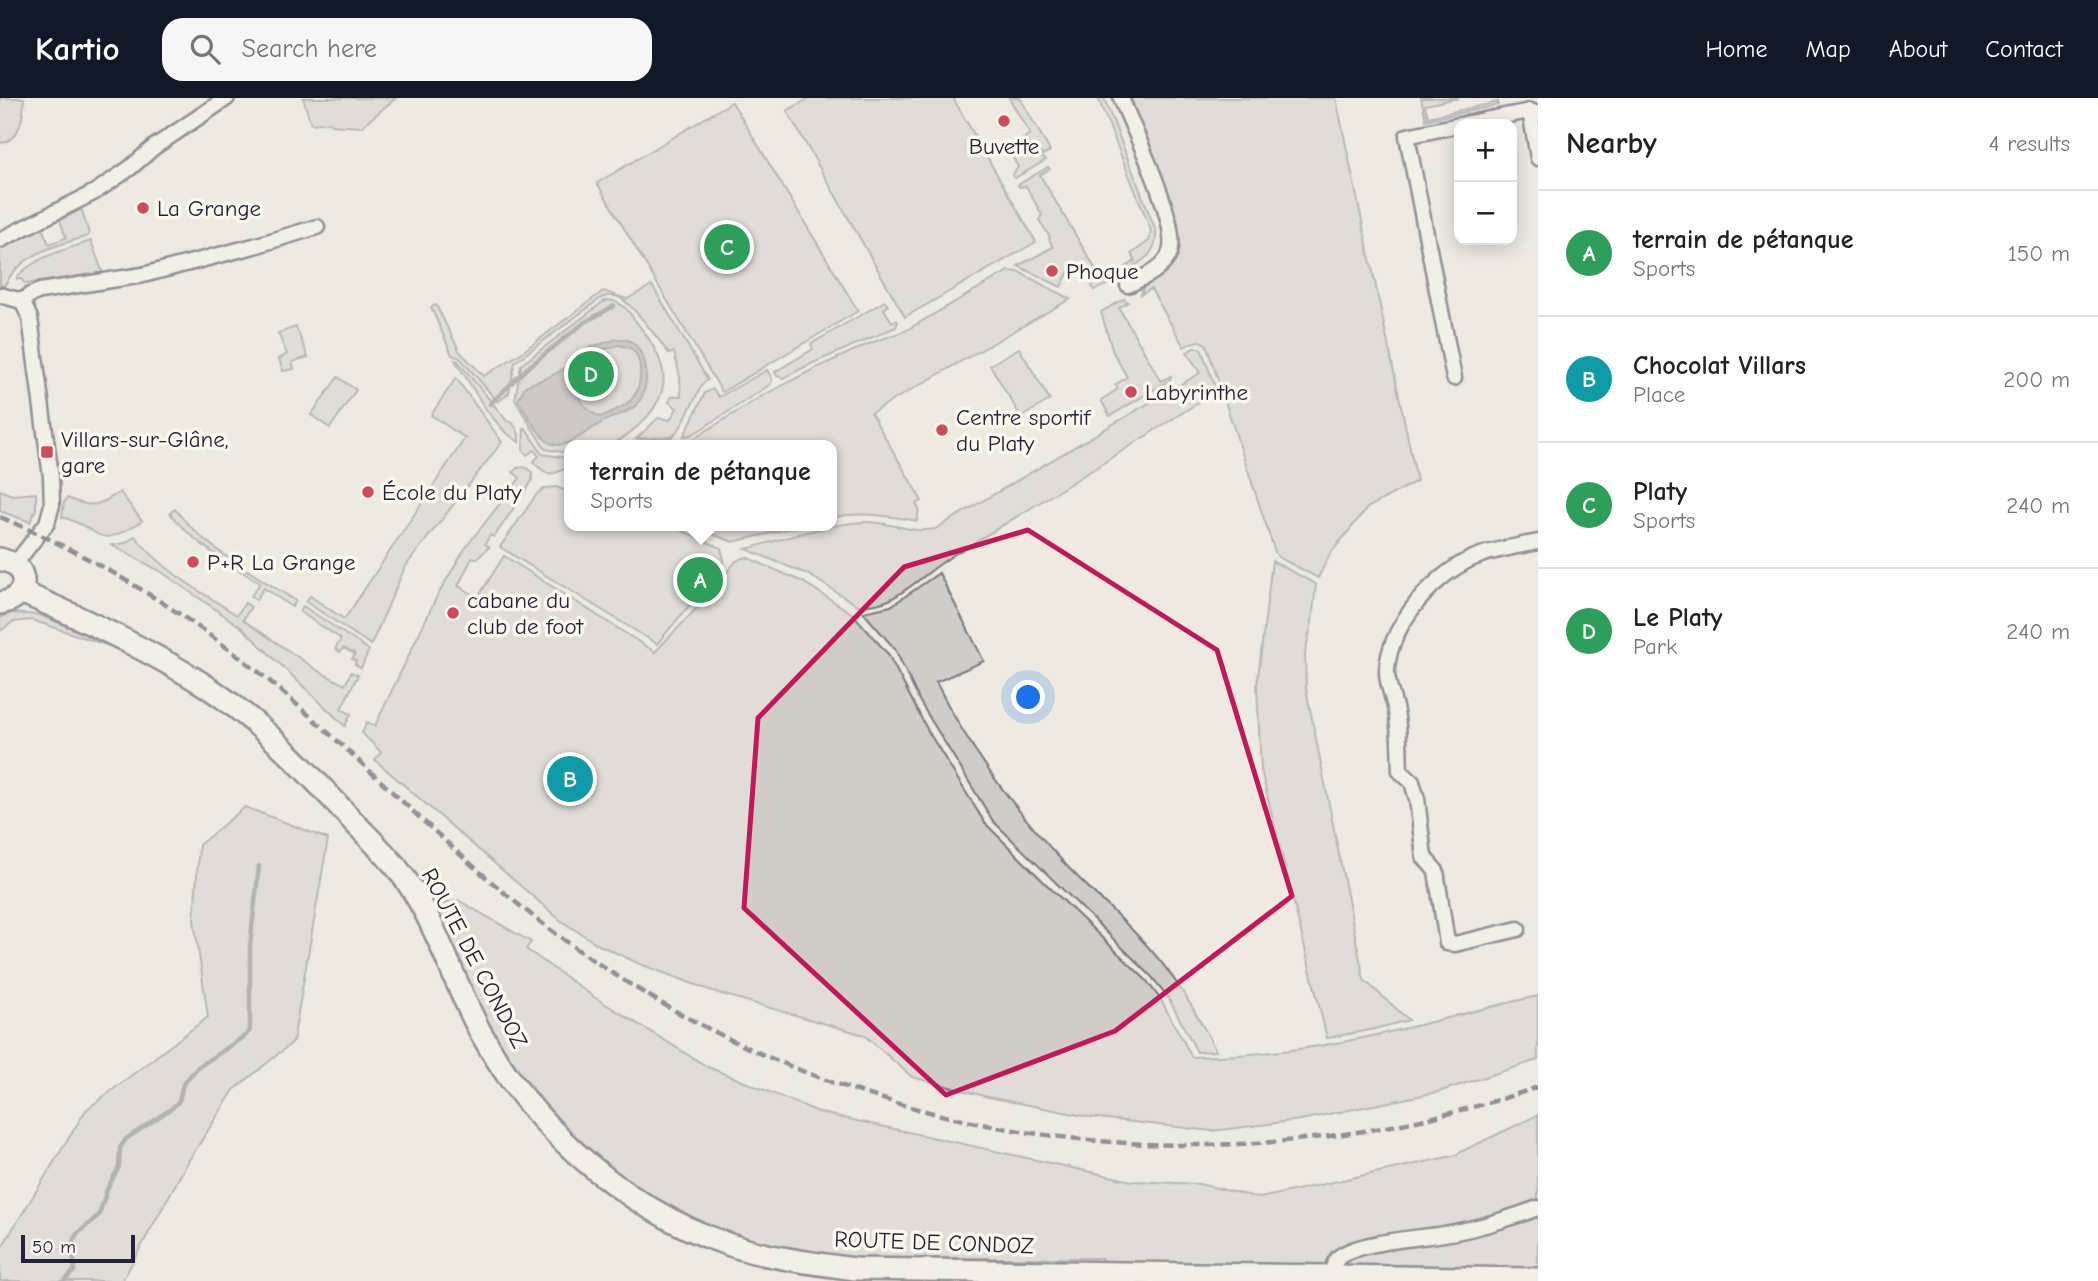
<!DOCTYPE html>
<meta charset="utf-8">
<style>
:root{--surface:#fff;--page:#f6f6f6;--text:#222;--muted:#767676;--line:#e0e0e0;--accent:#111827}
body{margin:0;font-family:"Comic Neue",sans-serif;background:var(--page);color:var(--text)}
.controls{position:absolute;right:21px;top:21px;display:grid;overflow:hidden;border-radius:14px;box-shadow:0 4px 18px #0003}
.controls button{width:63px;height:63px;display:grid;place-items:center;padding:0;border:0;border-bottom:2px solid var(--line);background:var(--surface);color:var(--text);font:35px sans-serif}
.scale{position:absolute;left:21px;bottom:18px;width:114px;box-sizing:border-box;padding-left:7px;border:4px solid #22223b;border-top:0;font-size:19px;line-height:24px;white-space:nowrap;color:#22223b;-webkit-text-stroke:5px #fbf7ec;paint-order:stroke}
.you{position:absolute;left:1029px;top:600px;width:24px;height:24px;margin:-18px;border:5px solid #fff;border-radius:50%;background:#1a73e8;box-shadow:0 0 0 10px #1a73e833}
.badge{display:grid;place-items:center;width:46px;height:46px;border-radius:50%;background:var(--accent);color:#fff;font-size:23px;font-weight:700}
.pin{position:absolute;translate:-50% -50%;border:4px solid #fff;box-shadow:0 2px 7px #0006}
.popup{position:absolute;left:564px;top:342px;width:273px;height:91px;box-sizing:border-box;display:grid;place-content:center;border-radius:14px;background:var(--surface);filter:drop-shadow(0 2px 5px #0005);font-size:23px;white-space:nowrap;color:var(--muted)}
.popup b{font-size:26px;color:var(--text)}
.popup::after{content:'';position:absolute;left:50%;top:100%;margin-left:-14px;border:14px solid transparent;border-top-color:var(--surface)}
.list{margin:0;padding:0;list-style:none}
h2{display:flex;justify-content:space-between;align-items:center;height:91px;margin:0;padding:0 28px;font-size:30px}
h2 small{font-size:23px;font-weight:400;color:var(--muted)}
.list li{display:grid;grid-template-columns:46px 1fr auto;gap:21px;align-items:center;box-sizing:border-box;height:126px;padding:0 28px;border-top:2px solid var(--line)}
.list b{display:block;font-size:26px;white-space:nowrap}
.list p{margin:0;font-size:23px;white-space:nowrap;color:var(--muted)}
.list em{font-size:23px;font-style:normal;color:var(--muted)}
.icon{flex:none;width:38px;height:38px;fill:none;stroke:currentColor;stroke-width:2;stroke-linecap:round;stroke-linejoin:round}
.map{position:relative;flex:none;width:1538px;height:1183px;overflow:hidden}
header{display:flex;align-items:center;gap:42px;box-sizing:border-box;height:98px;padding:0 35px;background:var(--accent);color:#fff}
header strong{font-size:33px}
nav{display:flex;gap:38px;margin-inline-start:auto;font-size:24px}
.search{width:490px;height:63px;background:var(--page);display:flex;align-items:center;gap:18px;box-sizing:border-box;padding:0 24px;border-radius:21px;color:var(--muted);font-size:26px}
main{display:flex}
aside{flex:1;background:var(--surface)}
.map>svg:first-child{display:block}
.green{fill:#d0cdc9;stroke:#797882;stroke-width:2}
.water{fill:#a6a3a7;stroke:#716f7c;stroke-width:2;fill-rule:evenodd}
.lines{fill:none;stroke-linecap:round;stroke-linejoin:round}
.stream{stroke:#716f7c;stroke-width:4.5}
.minor-casing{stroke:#22223b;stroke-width:19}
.secondary-casing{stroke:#22223b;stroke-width:26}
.minor{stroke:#fbf7ec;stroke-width:14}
.secondary{stroke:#fbf7ec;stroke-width:21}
.rail{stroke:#22223b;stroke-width:4.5;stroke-dasharray:10 5;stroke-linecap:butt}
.marked{fill:none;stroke:#c2185b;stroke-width:5;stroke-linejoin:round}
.poi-dot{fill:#d1495b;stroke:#fbf7ec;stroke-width:2.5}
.labels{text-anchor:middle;stroke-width:7;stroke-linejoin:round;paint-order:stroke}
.poi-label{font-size:23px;fill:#22223b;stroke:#fbf7ec;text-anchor:start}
.street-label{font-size:23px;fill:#22223b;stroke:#fbf7ec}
</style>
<header>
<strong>Kartio</strong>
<div class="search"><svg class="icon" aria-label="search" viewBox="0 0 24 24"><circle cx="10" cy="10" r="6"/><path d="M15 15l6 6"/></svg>Search here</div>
<nav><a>Home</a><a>Map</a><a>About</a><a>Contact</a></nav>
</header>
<main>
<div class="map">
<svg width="1538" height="1183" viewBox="0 0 1538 1183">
<rect width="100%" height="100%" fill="#eeeae2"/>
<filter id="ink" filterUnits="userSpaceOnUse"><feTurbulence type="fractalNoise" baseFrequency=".0143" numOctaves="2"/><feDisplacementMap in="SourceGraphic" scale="14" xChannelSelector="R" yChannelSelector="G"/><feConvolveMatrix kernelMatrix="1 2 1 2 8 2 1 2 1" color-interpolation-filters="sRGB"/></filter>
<g filter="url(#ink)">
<!-- green -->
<g class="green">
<path d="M0,0H24C24,17 20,43 0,45Z"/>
<polygon points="303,0 396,0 361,29 331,27 330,24 311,26"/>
<polygon points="810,0 953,0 1036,144 905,219 787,13"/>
<polygon points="1009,0 1020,0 1050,53 1043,57 1024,43 1023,41 1030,36"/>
<path d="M1098,0H1104L1156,133C1158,155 1144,162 1128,172L1126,169L1135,163L1131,156L1149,143L1151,132Z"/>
<path d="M1131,0H1336L1417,383L1367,410L1330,456L1318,480L1278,459L1275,454L1206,246C1198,240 1193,244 1184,249L1151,191L1141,196L1143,189C1171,173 1182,157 1178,124Z"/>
<polygon points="1421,0 1459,0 1425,7 1428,19 1498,4 1498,7 1426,22"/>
<polygon points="732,4 858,213 722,294 597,85"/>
<polygon points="1020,43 1046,62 1015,80 1012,78 1018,69 1007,50"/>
<polygon points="1048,69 1050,71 1040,77 1102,182 1112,177 1111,185 1094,192 1086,175 1077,173 1068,175 1061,189 1018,168 1053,149 1049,141 1050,139 1039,122 1042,117 1026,88 1019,89 1018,87"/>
<path d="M80,112L82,113L89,136L88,138C55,148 21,155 4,188L0,187V151L42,130L49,146L66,140L60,122Z"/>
<path d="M91,143L102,173L101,175L25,186L21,181H17V179C37,158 64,152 91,143Z"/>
<path d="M1008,173L1019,174L1070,201L871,315L922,403L916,406L919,411L917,423C887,418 861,413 831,420V347H648L693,341L762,298L816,270L873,244L905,233Z"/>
<path d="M652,187L708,282L703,285L680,330L672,339L636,341L658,320L670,322L677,310L669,304L672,298H681L680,279L674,254L669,256C660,243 631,204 618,199C613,197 606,198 601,200L515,264L509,295L498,304L460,260L452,257L431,209L436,207L460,254L484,278L521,255L603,193L627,201Z"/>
<polygon points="1124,201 1128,204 1119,210 1161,283 1171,278 1170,282 1110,318 1101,302 1118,291 1115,287 1127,279 1113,254 1101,214"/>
<path d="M609,202C623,204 629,214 637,225C666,261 678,292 638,328C629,335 619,345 607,347C595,349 581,347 569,347V355L545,351L515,302L521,267L603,204Z"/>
<polygon points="885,203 888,208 884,211 892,224 896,222 898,224 896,229 813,265 783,280 777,278 775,274 813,251 811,246"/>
<polygon points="296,229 308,259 292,264 294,271 283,273 279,261 287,256 278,235"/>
<polygon points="1019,250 1050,302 1021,319 990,267"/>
<path d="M1194,250H1199L1202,253L1216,291L1215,294C1129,349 1043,404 955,456C932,470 912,490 889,502C879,506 868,508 857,507L809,477L746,451C784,441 826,426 864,424C889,423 909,436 935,431L1200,275L1187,254Z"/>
<polygon points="455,262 458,263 507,323 513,325 519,336 519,344 505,334 487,313"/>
<polygon points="767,272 772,281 771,286 703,330 691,337 684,338 705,295 713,291 719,299"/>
<polygon points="338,279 356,292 330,330 311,317"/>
<polygon points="456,280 502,344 405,469 371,547 306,504 310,498 344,521 348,516 465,340 431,317"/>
<path d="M526,330L542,356L567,360L569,369C550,378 549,379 533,364L539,358L534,352L527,357L523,352L524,331Z"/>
<path d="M525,369L532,374V383L494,439L490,437L485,446L489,449L478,460H472L458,488L478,499L504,458L655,554L697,510L736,463L746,459L803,484L853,516L888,556L928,633L985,725L1045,785L1146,882L1161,902L1192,959C1252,958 1313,951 1372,938C1428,926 1482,910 1538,898V962L1438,994L1300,1022L1212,1033L1089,1019L988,999L912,979L864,937L715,894L640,866L599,847L560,822L375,662L381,654L362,635L367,624L375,628L437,498L466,449L520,380L513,374L517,370Z"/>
<polygon points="556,389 569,394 569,428 672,428 721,450 724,462 721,469 699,499 697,498 657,546 500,449 537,396 545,390"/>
<polygon points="0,392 12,397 36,395 36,411 30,424 0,413"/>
<path d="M120,394L142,423C93,454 106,432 62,419L64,405L67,400C93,411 97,408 120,394Z"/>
<path d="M175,411C205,451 255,476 296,503L292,509L264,490L256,502L251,498L260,485C227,464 194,446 170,415Z"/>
<polygon points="691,428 800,428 733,444"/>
<path d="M135,438C162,472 201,494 237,517L245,505L251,509L243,522L320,574L345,587L351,574L358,577L341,611L351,616L345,628L241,529L160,473L112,447L126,445Z"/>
<polygon points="1272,463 1316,486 1312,524 1305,555 1306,591 1364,882 1409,922 1370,932 1327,940 1261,672 1257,588"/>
<path d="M939,475L984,563L936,584C969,651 1015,712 1066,767C1095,798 1129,825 1156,858C1181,887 1199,919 1216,953L1197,954L1168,899L1151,878L993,723L920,604L895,551L863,514L891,508Z"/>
<polygon points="303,508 369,552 361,570 355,566 356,563 352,561 355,556 343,550 340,554 335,551 341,541 300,514"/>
<polygon points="12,515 40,517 121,552 32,522 13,524 0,533 0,520"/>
<polygon points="245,709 328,741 293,944 234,992 189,1062 122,1183 0,1183 0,1152 86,1012 208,919 194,822 199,747"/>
<polygon points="458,802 531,844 526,851 594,899 708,969 821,1015 1132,1083 1199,1086 1260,1100 1457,1057 1460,1054 1538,1017 1538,1174 1112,1183 1101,1160 945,1160 906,1164 790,1157 724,1135 650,1099 608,1071 563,1032 522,984 493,939 433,808"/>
</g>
<!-- water -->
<path class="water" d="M617,241C631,241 635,244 642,257C646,265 647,273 646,283C642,318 620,312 598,327C585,334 565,353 550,345C539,339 525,313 518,302L525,288L549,279L567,269L588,250ZM619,247C622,248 628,249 630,250C644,259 642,286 634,298C627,309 611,314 600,319C582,310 575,297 575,278L589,267L593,257L602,252Z"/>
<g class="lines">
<!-- stream -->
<g class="stream">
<polyline points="490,306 526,271 585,224 614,208"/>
<polyline points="64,1183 74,1173 75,1168 71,1150 76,1137 99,1117 107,1091 119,1069 120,1050 126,1041 172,1010 179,1003 183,986 198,969 245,938 250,932 250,848 259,768"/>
</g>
<!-- minor casing -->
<g class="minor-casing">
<g id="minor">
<path d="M1121,0C1133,31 1180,126 1170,154C1165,171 1142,180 1128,187"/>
<polyline points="1530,13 1538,60"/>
<polyline points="1464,26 1530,13 1538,16"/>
<polyline points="0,142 95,94 130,70 154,49 227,0"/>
<polyline points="0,197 22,203"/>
<polyline points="22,203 30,197 40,193 143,177 254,148 317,129"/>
<polyline points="1454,280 1407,38 1459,27"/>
<polyline points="15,466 47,425 52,407 51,379 30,220 22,203"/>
<path d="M1518,831L1455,846L1447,845L1436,773L1424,759L1417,701L1412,684L1400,673C1399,654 1400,633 1396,614C1394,601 1386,585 1387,572C1389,526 1438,471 1481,457C1499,451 1519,448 1538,444"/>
<path d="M1332,1179C1333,1172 1333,1164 1339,1159C1357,1144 1420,1140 1444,1136C1475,1131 1508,1121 1538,1110"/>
</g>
</g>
<!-- secondary casing -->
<g class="secondary-casing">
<g id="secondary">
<path d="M0,461L15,466C31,483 22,502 0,505"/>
<path d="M21,494C84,521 148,551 206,588C261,624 307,673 351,721C366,737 383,753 397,770C436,819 451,881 481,935C537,1037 637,1122 750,1153C784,1162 819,1166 855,1171L1538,1181"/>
</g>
</g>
<!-- minor -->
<use href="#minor" class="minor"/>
<!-- secondary -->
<use href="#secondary" class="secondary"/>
<!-- rail -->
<path class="rail" d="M0,419C96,459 186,515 267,581C352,652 428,732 513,802C799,1039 1187,1110 1538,989"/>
</g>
</g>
<!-- marked area -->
<path d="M0 0H1538V1183H0ZM1028,432L1217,552L1292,798L1115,933L946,997L744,810L758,620L904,469Z" fill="#eeeae2" fill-opacity=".55" fill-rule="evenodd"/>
<path class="marked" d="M1028,432L1217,552L1292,798L1115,933L946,997L744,810L758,620L904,469Z"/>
<!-- markers -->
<g class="poi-dot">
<circle cx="1004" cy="23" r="7"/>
<circle cx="143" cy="110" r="7"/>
<circle cx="1052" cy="173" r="7"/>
<circle cx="1131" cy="294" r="7"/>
<circle cx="942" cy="332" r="7"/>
<rect x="40" y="347" width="14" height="14" rx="3.5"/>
<circle cx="368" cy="394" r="7"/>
<circle cx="193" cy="464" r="7"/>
<circle cx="453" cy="515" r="7"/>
</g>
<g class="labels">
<!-- poi labels -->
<g class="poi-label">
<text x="1004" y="56" text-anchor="middle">Buvette</text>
<text x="157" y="118">La Grange</text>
<text x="1066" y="181">Phoque</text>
<text x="1145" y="302">Labyrinthe</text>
<text x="956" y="327">Centre sportif<tspan x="956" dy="26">du Platy</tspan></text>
<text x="61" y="349">Villars-sur-Glâne,<tspan x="61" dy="26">gare</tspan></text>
<text x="382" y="402">École du Platy</text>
<text x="207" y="472">P+R La Grange</text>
<text x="467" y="510">cabane du<tspan x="467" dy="26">club de foot</tspan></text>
</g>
<!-- street labels -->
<g class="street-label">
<text transform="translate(475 860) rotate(62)" y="8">ROUTE DE CONDOZ</text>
<text transform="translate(934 1144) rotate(2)" y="8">ROUTE DE CONDOZ</text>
</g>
</g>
</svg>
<div class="controls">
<button>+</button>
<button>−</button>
</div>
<div class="scale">50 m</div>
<div class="you"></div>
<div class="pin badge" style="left:700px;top:482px;background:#2e9e5b">A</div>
<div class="popup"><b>terrain de pétanque</b>Sports</div>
<div class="pin badge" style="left:570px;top:681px;background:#0f9aa8">B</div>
<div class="pin badge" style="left:727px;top:149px;background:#2e9e5b">C</div>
<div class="pin badge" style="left:591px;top:276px;background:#2e9e5b">D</div>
</div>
<aside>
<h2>Nearby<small>4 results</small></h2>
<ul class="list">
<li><span class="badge" style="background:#2e9e5b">A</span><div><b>terrain de pétanque</b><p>Sports</p></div><em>150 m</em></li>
<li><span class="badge" style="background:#0f9aa8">B</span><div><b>Chocolat Villars</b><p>Place</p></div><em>200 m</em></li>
<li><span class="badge" style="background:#2e9e5b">C</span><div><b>Platy</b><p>Sports</p></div><em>240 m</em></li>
<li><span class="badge" style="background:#2e9e5b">D</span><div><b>Le Platy</b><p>Park</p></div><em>240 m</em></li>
</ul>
</aside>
</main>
